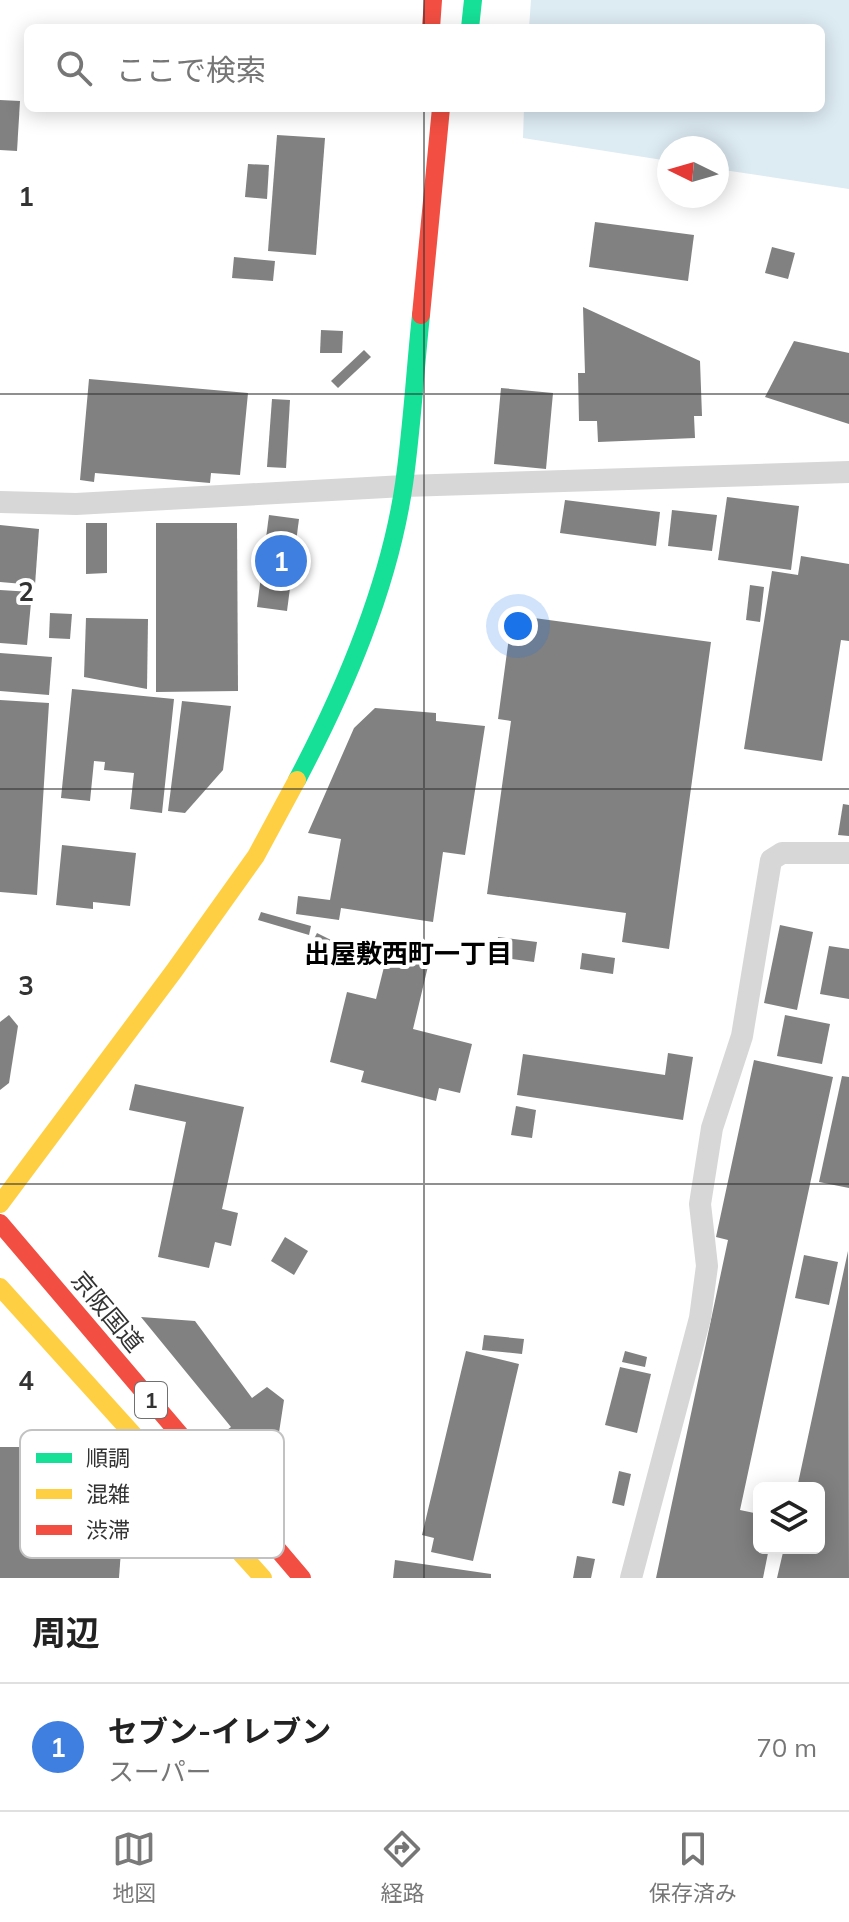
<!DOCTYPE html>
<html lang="ja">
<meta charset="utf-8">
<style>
:root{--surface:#fff;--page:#f2f2f2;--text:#222;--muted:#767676;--line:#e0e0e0;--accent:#7a7a7a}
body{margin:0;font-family:Mulish,"Noto Sans JP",sans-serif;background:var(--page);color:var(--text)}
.controls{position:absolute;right:24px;bottom:24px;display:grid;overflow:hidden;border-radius:12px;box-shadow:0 4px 20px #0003}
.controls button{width:72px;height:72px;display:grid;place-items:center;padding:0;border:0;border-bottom:2px solid var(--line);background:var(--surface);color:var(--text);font:40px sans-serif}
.compass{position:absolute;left:657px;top:136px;width:72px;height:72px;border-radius:50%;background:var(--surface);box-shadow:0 4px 20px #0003;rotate:275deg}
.you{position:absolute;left:518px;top:626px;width:28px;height:28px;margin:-20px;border:6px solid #fff;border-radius:50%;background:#1a73e8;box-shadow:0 0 0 12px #1a73e833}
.badge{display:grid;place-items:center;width:52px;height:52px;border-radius:50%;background:var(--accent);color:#fff;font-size:26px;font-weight:700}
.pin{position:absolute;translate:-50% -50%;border:4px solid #fff;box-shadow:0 2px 8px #0006}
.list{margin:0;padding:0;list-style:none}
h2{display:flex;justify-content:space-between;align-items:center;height:104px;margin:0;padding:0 32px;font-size:34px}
h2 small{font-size:26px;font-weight:400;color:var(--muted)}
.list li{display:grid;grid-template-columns:52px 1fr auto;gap:24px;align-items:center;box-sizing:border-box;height:128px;padding:0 32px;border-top:2px solid var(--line)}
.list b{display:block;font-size:30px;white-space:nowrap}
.list p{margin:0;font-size:26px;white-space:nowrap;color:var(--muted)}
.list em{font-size:26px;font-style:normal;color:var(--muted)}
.icon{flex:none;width:44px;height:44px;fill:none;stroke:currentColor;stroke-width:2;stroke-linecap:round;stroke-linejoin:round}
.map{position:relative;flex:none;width:849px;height:1578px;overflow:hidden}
.search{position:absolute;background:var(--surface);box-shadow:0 4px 20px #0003;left:24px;right:24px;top:24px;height:88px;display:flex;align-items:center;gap:20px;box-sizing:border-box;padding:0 28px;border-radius:12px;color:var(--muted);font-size:30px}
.sheet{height:232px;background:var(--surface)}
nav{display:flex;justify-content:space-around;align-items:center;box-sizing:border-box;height:112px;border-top:2px solid var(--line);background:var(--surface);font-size:22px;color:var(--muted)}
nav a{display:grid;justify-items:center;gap:4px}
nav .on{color:var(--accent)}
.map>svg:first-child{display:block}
.water{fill:#ddebf3}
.building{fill:#818181}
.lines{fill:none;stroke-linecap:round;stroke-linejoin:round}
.street{stroke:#d7d7d7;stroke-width:22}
.fast{stroke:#16e098;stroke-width:18}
.slow{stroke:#ffcf43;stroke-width:18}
.jam{stroke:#f24e42;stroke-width:18}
.grid{fill:none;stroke:#333;stroke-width:2;stroke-opacity:0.55}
.labels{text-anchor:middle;stroke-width:8;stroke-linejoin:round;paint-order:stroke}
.shield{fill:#fff;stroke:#707070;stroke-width:2}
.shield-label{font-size:22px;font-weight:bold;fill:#333}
.street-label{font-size:24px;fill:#333;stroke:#fff}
.neighbourhood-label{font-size:26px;font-weight:bold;fill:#000;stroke:#fff}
.key{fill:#fff;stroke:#c2c2c2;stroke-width:2}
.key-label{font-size:22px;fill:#333}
.grid-label{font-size:26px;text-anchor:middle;font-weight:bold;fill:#333;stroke:#fff;stroke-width:8;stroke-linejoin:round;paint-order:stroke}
</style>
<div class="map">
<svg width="849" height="1578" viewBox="0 0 849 1578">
<rect width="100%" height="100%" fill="#fff"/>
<!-- water -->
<polygon class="water" points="531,0 849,0 849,189 717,169 717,148 669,148 669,161 523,138 524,108 821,108 821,28 529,28"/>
<!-- building -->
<g class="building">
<polygon points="0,100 20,101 17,151 0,150"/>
<polygon points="277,135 325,138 316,255 268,251"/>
<polygon points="248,164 269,165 267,199 245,197"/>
<polygon points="595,222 694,235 688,281 589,267"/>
<polygon points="772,247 795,253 788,279 765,273"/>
<polygon points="234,257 275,261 273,281 232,278"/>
<polygon points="583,307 700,361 702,416 694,416 695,438 598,442 597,421 579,421 578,373 585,373"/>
<polygon points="321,330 343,331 342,353 320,353"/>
<polygon points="794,341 849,353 849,424 765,397"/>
<polygon points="364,350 371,357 338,388 331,381"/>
<polygon points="89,379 248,393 240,475 211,473 210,483 95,473 94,482 80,480"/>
<polygon points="501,388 553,393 546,469 494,464"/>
<polygon points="272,399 290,400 286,468 267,467"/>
<polygon points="727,497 799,506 791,570 718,560"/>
<polygon points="565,500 660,512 656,546 560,533"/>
<polygon points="672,510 717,515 712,551 668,546"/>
<polygon points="269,515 299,519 287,611 257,607"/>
<polygon points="86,523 107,523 107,573 86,574"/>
<polygon points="156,523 237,523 238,691 156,692"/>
<polygon points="0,525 39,529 35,585 0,582"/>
<polygon points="801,556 849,564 849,641 841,640 822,761 744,749 772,571 798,575"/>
<polygon points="750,585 764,587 760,622 746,620"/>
<polygon points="0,590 32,592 27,645 0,643"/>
<polygon points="50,613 72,614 70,639 49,638"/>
<polygon points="512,615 711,642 669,949 622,942 626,913 487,894 511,721 498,719"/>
<polygon points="86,618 148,619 147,689 84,677"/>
<polygon points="0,653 52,657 49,695 0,691"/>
<polygon points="72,689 174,699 162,813 130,809 134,773 104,770 105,762 94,761 90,801 61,798"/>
<polygon points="0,700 49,703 37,895 0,892"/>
<polygon points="182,701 231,706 223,770 185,813 168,811"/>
<polygon points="375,708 436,713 436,721 485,726 465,855 443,852 433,922 341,908 339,920 296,914 298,896 330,900 341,839 308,833 354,728"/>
<polygon points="843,804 849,805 849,836 838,835"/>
<polygon points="62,845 136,853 130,906 93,902 93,909 56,905"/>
<polygon points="261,912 311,926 309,935 258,920"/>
<polygon points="780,925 813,932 797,1010 764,1003"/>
<polygon points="317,933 365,957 360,967 312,943"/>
<polygon points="498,937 537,942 534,962 496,957"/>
<polygon points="829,946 849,949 849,999 820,994"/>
<polygon points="388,951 429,962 413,1029 472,1044 460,1093 439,1088 436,1101 361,1082 364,1071 330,1062 347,992 376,999"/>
<polygon points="582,953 615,958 613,974 580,969"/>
<polygon points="9,1015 18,1026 9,1083 0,1090 0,1022"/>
<polygon points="785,1015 830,1024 822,1064 777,1056"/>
<polygon points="668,1053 693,1057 683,1120 517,1095 523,1054 665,1075"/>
<polygon points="754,1060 833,1077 740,1510 759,1514 759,1548 769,1548 763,1578 656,1578 728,1240 716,1237"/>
<polygon points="842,1076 849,1077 849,1188 819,1182"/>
<polygon points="135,1084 244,1107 222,1209 238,1213 231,1246 215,1242 209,1268 158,1257 186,1122 129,1110"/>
<polygon points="516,1106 536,1110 532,1138 511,1135"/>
<polygon points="285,1237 308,1251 294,1275 271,1261"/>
<polygon points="848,1251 849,1578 777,1578 784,1548 819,1548 819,1488 797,1488"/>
<polygon points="804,1255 838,1262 829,1305 795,1298"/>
<polygon points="141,1317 195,1321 252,1398 267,1387 284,1400 272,1478 264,1468 257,1474 223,1433 231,1427"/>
<polygon points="484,1335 524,1339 522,1354 482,1350"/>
<polygon points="466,1351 519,1364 473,1561 431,1552 434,1538 422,1535"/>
<polygon points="625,1351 647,1357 645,1367 622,1362"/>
<polygon points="620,1367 651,1374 637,1433 605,1425"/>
<polygon points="0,1447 71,1447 123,1523 119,1578 0,1578"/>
<polygon points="619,1471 631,1474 624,1506 612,1503"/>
<polygon points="577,1556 595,1559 591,1578 573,1578"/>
<polygon points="395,1560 491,1574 491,1578 393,1578"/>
</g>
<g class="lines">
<!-- street -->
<g class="street">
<polyline points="0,502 76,504 404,486 849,472"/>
<polyline points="631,1578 700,1318 707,1266 700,1204 712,1128 742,1036 771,860 782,853 849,853"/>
</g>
<!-- fast -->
<g class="fast">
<polyline points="470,28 473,0"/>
<path d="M297,780C345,689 389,587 404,484C412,428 415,371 421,315"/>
</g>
<!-- slow -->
<g class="slow">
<polyline points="0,1204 174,971 256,856 297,780"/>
<polyline points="0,1287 263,1578"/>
</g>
<!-- jam -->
<g class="jam">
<polyline points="431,28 433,0"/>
<polyline points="421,315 441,108"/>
<polyline points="0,1223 302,1578"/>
</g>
</g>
<!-- grid -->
<path class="grid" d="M424,0V28M424,108V1578M0,394H849M0,789H849M0,1184H849"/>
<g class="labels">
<!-- shield labels -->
<rect class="shield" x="135" y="1382" width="32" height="36" rx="6"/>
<g class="shield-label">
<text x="151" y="1408">1</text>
</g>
<!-- street labels -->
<g class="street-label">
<text transform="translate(107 1312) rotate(50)" y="8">京阪国道</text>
</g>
<!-- neighbourhood labels -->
<g class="neighbourhood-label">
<text x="408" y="963">出屋敷西町一丁目</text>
</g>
</g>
<!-- legend -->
<rect x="20" y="1430" width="264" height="128" rx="12" class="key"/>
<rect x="36" y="1453" width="36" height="10" fill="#16e098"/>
<rect x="36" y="1489" width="36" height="10" fill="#ffcf43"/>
<rect x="36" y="1525" width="36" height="10" fill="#f24e42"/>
<g class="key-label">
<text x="86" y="1466">順調</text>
<text x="86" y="1502">混雑</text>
<text x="86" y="1538">渋滞</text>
</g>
<g class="grid-label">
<text x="26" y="206">1</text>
<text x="26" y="601">2</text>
<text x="26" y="995">3</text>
<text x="26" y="1390">4</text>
</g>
</svg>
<div class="controls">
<button><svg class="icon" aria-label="layers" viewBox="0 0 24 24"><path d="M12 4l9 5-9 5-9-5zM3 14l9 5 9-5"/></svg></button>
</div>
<svg class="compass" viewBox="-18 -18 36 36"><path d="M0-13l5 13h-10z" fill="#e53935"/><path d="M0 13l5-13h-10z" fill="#767676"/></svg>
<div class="you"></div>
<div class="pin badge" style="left:281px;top:561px;background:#3f7fe0">1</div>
<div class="search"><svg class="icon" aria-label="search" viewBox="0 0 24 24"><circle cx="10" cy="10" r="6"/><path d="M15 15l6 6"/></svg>ここで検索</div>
</div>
<section class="sheet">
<h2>周辺<small></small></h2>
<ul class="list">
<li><span class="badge" style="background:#3f7fe0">1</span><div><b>セブン-イレブン</b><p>スーパー</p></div><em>70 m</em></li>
</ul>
</section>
<nav>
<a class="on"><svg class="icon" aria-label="map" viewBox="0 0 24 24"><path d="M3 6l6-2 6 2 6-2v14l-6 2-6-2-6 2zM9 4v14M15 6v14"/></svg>地図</a>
<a><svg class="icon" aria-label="directions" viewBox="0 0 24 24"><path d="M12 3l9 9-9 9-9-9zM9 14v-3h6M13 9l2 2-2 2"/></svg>経路</a>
<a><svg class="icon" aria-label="saved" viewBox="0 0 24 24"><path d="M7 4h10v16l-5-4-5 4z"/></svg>保存済み</a>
</nav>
